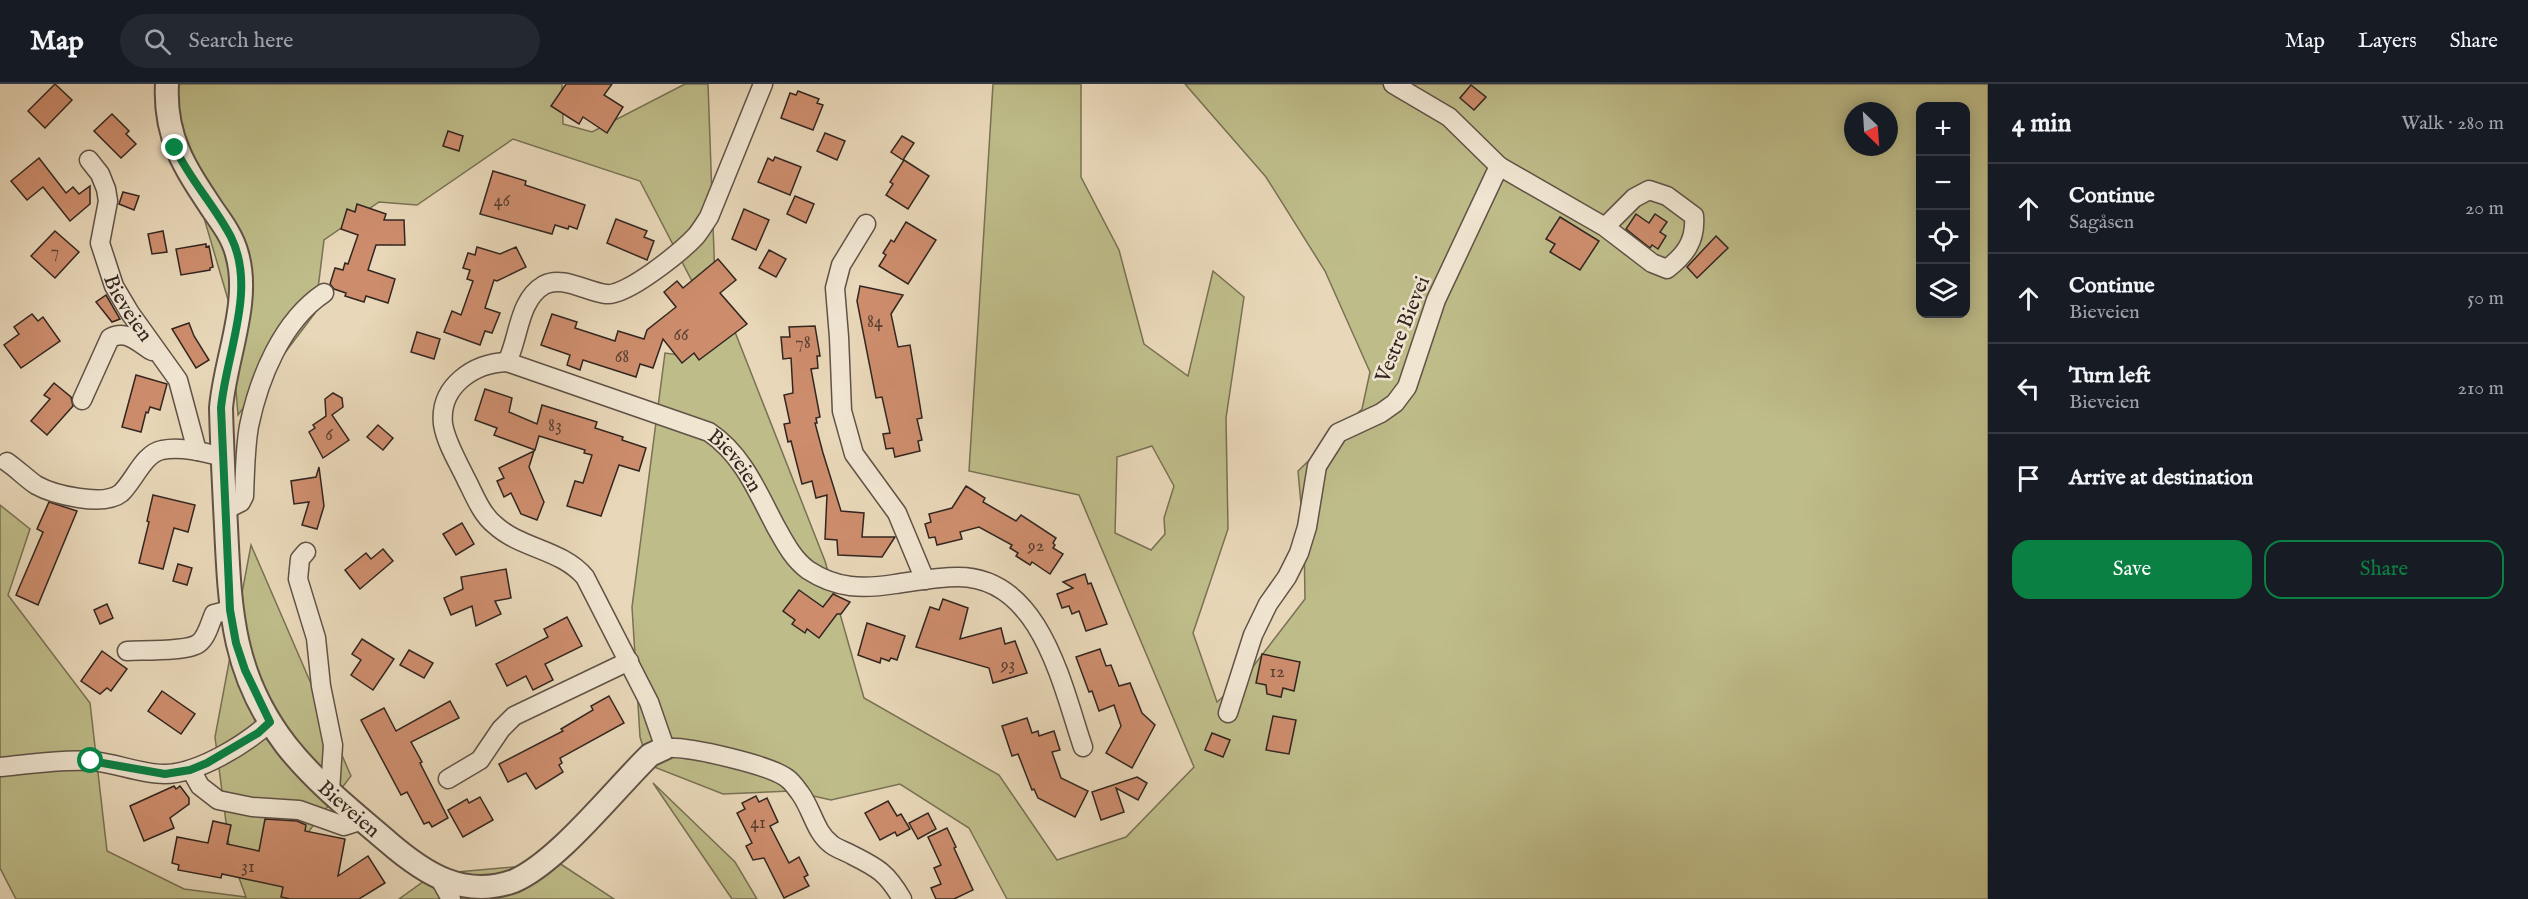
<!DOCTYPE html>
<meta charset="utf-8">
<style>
:root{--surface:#171b24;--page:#242831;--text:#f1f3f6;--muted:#9ea1a6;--line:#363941;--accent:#0b8043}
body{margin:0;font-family:"IM FELL English",serif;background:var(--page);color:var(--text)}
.controls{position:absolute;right:18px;top:18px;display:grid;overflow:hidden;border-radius:12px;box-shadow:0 3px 15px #0003}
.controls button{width:54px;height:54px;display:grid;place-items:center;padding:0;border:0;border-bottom:2px solid var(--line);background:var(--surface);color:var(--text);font:30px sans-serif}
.compass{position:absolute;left:1844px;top:18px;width:54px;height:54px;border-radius:50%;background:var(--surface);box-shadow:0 3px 15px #0003;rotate:155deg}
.stop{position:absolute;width:18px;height:18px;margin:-14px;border:4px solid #0b8043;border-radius:50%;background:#fff}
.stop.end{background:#0b8043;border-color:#fff;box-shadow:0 2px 6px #0008}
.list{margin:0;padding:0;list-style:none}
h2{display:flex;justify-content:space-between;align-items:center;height:78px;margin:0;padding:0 24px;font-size:26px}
h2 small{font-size:20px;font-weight:400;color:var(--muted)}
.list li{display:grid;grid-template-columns:39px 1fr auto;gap:18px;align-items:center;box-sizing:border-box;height:90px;padding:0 24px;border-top:2px solid var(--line)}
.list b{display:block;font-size:22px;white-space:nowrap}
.list p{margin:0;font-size:20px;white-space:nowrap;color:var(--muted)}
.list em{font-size:20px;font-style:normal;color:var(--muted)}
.actions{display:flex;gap:12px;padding:18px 24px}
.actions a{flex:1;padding:14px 0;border:2px solid var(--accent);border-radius:18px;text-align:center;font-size:21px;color:var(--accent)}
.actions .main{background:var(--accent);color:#fff}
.icon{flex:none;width:33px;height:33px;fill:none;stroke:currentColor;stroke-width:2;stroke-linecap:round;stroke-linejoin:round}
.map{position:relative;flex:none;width:1988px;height:815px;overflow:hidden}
header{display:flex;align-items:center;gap:36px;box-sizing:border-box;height:84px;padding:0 30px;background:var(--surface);border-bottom:2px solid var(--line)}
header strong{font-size:28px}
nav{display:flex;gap:33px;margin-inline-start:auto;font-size:21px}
.search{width:420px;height:54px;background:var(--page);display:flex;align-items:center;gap:15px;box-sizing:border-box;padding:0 21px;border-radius:33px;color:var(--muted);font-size:22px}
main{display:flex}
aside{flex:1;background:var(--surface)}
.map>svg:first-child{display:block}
.green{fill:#bebc89;stroke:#787154;stroke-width:1.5;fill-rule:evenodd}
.building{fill:#cd8d6d;stroke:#332620;stroke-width:1.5}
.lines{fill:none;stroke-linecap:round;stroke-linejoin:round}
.minor-casing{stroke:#605246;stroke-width:21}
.tertiary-casing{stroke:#605246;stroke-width:26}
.minor{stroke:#f0e5d1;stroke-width:18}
.tertiary{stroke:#f0e5d1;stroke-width:22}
.route{stroke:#0b8043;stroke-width:8}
.labels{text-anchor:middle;stroke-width:5;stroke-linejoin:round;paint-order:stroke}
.number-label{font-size:18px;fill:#5a4033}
.street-label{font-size:21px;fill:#332620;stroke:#f0e5d1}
</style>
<header>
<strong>Map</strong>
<div class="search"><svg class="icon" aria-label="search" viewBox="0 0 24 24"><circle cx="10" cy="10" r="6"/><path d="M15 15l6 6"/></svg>Search here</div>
<nav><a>Map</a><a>Layers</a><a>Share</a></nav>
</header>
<main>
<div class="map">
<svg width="1988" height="815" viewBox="0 0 1988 815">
<rect width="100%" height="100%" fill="#e8d7b8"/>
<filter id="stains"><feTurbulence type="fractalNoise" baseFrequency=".00333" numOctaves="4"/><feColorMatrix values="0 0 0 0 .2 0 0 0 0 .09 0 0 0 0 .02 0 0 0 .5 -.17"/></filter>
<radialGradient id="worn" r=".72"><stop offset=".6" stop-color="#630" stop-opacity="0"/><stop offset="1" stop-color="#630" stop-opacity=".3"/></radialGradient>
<!-- green -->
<g class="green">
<path d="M158,0H562L563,40L592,48L685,0H708L715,197L825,477L864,614L999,691L1057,776L1126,753L1194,683L1079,411L969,387L993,0H1081V93L1119,166L1144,260L1188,292L1213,187L1244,213L1226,334L1228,445L1193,549L1217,618L1245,593L1305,515L1304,453L1298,387L1362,325L1370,288L1325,187L1266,93L1185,0H1988V815H1007L969,744L900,700L831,716L791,707L723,710L649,681L640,653L632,523L665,269L688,272L708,228L640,97L513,55L417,121L379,118L324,156L315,229L238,331L229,219L197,110ZM1920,22H1966V230H1920ZM1853,27H1889V63H1853ZM1152,362L1174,402L1164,434L1165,450L1151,466L1115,449L1117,373Z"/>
<polygon points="0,421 30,445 8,511 90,619 107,767 184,805 246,813 230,769 215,653 251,461 351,692 274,793 297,815 16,815 0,784"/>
<polygon points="653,699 735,778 757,815 732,815"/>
<polygon points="559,779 614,815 399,815 434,790"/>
</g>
<!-- building -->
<g class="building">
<polygon points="55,0 72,16 45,44 28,27"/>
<polygon points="566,0 612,0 604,11 623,23 607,49 583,33 579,40 551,22"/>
<polygon points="1471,1 1486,13 1474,26 1460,14"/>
<polygon points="798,7 819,15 817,19 823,21 813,46 781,34 790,9 796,11"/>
<polygon points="112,30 129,47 126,50 136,60 121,74 94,47"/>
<polygon points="448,47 463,52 459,67 443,62"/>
<polygon points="825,49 845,57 837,76 817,67"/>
<polygon points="902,52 914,59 903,76 891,68"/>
<polygon points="775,73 801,83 790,111 758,98 768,74 773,77"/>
<polygon points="39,74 66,109 73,103 79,110 90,102 90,120 70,137 43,103 27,116 11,97"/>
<polygon points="904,76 929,92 908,125 886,111 893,100 890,98"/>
<polygon points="493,87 526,97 525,101 585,121 577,145 569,142 568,145 555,141 552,150 480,130"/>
<polygon points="123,108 139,112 134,126 119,120"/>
<polygon points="795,112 814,120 806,139 787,130"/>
<polygon points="357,120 386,130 384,136 404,136 405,161 376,161 368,186 395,195 388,219 366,212 364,218 345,212 346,209 334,205 330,200 335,184 343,186 345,179 348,180 358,151 341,145 347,125 355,128"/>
<polygon points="744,125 769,136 756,166 732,155"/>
<polygon points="1636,130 1649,139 1655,130 1667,138 1660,148 1666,152 1658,165 1652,161 1650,164 1626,145"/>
<polygon points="1560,133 1599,157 1580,186 1550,168 1555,160 1546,155"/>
<polygon points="616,135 647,147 644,153 654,157 647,176 607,159"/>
<polygon points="906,138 936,156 908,200 879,182 886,171 883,169 891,156 894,158"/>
<polygon points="55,147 79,168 55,194 31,172"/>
<polygon points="163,147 167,168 152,170 148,150"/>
<polygon points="1716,152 1728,164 1697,194 1687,183"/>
<polygon points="206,160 206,163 209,162 213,183 210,184 210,186 181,191 176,165"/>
<polygon points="477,163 500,170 516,163 526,183 497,197 494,196 485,224 500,229 492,249 485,247 480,261 444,248 452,227 461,231 473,197 467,195 470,186 463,184 468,169 475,171"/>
<polygon points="769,166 786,175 776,193 759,184"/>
<polygon points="718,175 736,196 720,209 747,240 699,276 694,269 682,279 663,255 653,284 640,280 636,293 583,276 580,286 567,281 570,271 541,261 552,230 577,238 575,244 615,257 618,247 644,255 647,246 676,223 664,208 677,197 683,204"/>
<polygon points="860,202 903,211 891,230 898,263 910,261 922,334 917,335 922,356 918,357 920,367 895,373 893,364 886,365 883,350 890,349 882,313 876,314 857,217"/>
<polygon points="106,211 120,235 112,238 96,218"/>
<polygon points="32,230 38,237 43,233 60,257 21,284 4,261 19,250 14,243"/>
<polygon points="189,239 194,252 209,276 196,284 172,245"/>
<polygon points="815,242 820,272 817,272 818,284 811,285 820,333 816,334 817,339 815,339 823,369 841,427 864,429 862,453 895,453 882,473 838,471 837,456 825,455 827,411 816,414 812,397 802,400 791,357 788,358 784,340 790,339 784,311 793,309 791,274 783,275 781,253 790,253 789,243"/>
<polygon points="417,248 440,255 434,275 411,268"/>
<polygon points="136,291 167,300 160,326 150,323 148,329 146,328 141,348 122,343"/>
<polygon points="54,299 71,313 73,322 47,351 31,337 50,315 44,311"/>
<polygon points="485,305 512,314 509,328 537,340 542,321 597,338 595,344 623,353 622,356 646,364 639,387 619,381 601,432 567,422 575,397 583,399 592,371 584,369 585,366 539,352 535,366 494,351 497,344 475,336"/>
<polygon points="333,309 342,314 343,323 332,331 349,356 323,374 309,348 315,344 313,341 326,332 325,315"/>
<polygon points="378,341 393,354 383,366 367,353"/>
<polygon points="534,367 529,383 544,418 537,436 521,430 511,409 504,413 497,397 504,394 499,384"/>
<polygon points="319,383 324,422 317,445 302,441 309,418 294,420 291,397 316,393"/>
<polygon points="966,402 985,414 983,418 1016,437 1021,431 1056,454 1053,459 1055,461 1053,464 1063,470 1050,490 1032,478 1030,481 1016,472 1018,469 1010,464 1012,461 979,443 960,448 962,455 937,461 935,453 929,454 925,440 931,438 929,430 952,424"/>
<polygon points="153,411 195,421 188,448 174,444 163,485 139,479 149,438 147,437"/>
<polygon points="49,418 77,427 38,521 16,511 43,448 37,445"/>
<polygon points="462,439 474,460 456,471 443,450"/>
<polygon points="383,465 393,477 360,505 345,486 366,469 371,475"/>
<polygon points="178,480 192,484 187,501 173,497"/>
<polygon points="506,485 511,514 495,517 501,530 476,542 472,522 451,531 444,514 463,505 461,493"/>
<polygon points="1085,490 1088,500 1091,499 1107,540 1086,547 1079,527 1072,530 1069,522 1062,524 1057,510 1073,504 1063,498"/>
<polygon points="799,506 823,523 833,510 850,518 841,530 837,530 819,554 807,545 805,549 792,540 795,536 783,527"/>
<polygon points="943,515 968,524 960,555 1001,544 1005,560 1015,557 1027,589 993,599 989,584 916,563 930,523 939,526"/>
<polygon points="107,520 113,534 100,540 94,526"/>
<polygon points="567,533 582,562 545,580 553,596 533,606 526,592 507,602 496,580 548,553 544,545"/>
<polygon points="867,539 905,552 897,576 891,574 889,577 881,574 880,579 858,571"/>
<polygon points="362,555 394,575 373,606 351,591 361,576 352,570"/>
<polygon points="1100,565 1106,582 1111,581 1119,602 1130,599 1142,629 1155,641 1132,684 1106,669 1121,642 1114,621 1099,627 1092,607 1089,608 1076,573"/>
<polygon points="409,566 433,579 424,594 400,581"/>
<polygon points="102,567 127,585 111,607 107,604 100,610 81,597"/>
<polygon points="1262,570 1300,578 1294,607 1283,604 1281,613 1267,610 1266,601 1256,599"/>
<polygon points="162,607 195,630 181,650 148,627"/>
<polygon points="609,612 624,639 560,674 562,679 559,681 563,688 536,705 526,689 508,698 499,680 563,647 561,645 593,626 591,622"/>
<polygon points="450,617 459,634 411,658 422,678 420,679 448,734 432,743 429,738 424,740 407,708 401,711 361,636 384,624 396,647"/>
<polygon points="1273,632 1296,636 1289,670 1266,666"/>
<polygon points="1027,634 1032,649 1038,647 1039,652 1054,647 1060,666 1052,668 1061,694 1088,707 1075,733 1038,714 1034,705 1032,706 1018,670 1012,672 1002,642"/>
<polygon points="1212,649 1230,656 1223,673 1205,666"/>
<polygon points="1137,693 1147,699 1138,716 1116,704 1124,728 1101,736 1092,708"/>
<polygon points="174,702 176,705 180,702 189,714 189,720 170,734 174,744 144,757 130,722"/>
<polygon points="756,712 759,718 767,714 778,738 770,742 789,779 799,773 808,791 804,793 809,802 784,814 764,774 753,776 746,762 752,759 737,729 745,725 742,719"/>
<polygon points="480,713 493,736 463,753 448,726 467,715 469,719"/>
<polygon points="888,717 897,732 901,730 910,745 897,752 895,748 880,756 865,729"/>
<polygon points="928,729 936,745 918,755 909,739"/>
<polygon points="265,735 297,737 306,741 305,747 345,755 338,792 368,772 385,799 359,815 290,815 281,813 283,803 222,790 221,794 178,786 179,781 172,779 177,753 208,759 213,737 231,741 227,760 259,767"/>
<polygon points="947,744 956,763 954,764 973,806 954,815 936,815 931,804 941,800 934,784 941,781 928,753"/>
</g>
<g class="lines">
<!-- minor casing -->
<g class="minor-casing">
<g id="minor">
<path id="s1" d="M89,76L100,90L106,105L108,117L100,159L114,202L130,229L178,296L197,367"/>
<path d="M1499,82L1605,143L1652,179L1667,185C1685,171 1696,157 1694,132L1667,112L1649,106L1634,114L1605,143"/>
<polyline points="866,140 841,181 835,204 839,253 842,327 854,370 897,429 925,496"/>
<path d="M507,278C519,255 518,216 544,201C562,191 587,208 606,210C626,213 682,167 696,152C701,146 705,139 709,133L763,0"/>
<path d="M82,316L110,254C127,245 138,259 152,267"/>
<path d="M7,378C17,385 26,394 36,401C54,411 104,423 121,409C134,397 144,369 162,366C181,362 204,368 222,373"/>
<path d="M225,426L241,418L244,412C245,389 245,365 249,342C259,294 282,237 324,209"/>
<polyline points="306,468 300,475 298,495 316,554 321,602 333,661 330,707"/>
<path d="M127,567C142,566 188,568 199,559C207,553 210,539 214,530L230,526"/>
<polyline points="1228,629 1253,551 1268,520 1287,493 1299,469 1307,443 1317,382 1338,349 1381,329 1395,319 1407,303 1436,216 1499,82 1449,33 1393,0"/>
<path d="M0,683C30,680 62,675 92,677C116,679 140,690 164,690C198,690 246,660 270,638"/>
<polyline points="191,686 200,702 218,716 252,723 299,726 344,742 363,736"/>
<polyline points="448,695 480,676 501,645 514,632 629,577"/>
<polyline points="441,797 451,815"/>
<path id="s2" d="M902,815C887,789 878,784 852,771C845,767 837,765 831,760C815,748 812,725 800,709C797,705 793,699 788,695C771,681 688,662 665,664L649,618L585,493C561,465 521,465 495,441C481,430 474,410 466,395C458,378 446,359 443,340C439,302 474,279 507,278L709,348C743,371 757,407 776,443C785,459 793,475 808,486C837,505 863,505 895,500C916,497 938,493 958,493C1041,493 1062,602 1083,663"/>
</g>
</g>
<!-- tertiary casing -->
<g class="tertiary-casing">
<g id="tertiary">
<path id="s3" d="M167,0C164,53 185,84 213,126C223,140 233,154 237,170C251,218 225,275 221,324C222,364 224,403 226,442C230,526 232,591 286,661C315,698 353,728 388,758C425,790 464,815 514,797C558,778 614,706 650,671L665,664"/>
</g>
</g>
<!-- minor -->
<use href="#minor" class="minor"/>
<!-- tertiary -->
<use href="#tertiary" class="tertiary"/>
</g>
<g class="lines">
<!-- route -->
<path class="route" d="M91,677L165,690L190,686L207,679L258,649L270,638L245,586L236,559L230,526L221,324C226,270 257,205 231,153C215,122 190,96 175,64"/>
</g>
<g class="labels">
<!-- number labels -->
<g class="number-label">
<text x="502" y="122">46</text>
<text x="55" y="173">7</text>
<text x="875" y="243">84</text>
<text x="681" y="256">66</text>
<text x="803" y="264">78</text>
<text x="622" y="278">68</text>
<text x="555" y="347">83</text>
<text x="329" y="356">6</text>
<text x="1036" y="467">92</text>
<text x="1008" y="586">93</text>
<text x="1277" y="593">12</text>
<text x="758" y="744">41</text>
<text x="248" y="788">31</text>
</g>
<!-- street labels -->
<g class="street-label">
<text dy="7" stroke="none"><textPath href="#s1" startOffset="160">Bieveien</textPath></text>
<text transform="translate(1402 245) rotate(-68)" y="7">Vestre Bievei</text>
<text dy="7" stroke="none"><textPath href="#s2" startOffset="1060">Bieveien</textPath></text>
<text dy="7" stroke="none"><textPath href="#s3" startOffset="783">Bieveien</textPath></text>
</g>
</g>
<rect width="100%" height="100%" filter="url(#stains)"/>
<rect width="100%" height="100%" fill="url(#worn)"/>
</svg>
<div class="controls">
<button>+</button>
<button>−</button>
<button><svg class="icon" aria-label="locate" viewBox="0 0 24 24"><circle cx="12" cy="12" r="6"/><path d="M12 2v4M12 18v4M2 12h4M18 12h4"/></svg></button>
<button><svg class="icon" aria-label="layers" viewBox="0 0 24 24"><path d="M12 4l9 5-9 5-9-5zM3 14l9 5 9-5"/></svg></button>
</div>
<svg class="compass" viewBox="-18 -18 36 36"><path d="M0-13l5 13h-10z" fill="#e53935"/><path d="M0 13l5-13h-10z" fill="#9ea1a6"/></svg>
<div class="stop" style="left:91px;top:677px"></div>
<div class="stop end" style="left:175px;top:64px"></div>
</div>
<aside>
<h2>4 min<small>Walk · 280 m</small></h2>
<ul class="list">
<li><svg class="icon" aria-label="ahead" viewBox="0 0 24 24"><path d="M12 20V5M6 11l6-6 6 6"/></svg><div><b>Continue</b><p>Sagåsen</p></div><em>20 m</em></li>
<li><svg class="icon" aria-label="ahead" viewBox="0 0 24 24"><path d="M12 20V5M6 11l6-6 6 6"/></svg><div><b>Continue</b><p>Bieveien</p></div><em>50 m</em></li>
<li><svg class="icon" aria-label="left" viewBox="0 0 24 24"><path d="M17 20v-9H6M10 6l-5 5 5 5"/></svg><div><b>Turn left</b><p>Bieveien</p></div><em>210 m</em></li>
<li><svg class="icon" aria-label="arrive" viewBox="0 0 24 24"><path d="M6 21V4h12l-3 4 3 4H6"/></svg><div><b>Arrive at destination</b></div></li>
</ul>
<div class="actions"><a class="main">Save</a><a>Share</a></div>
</aside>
</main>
